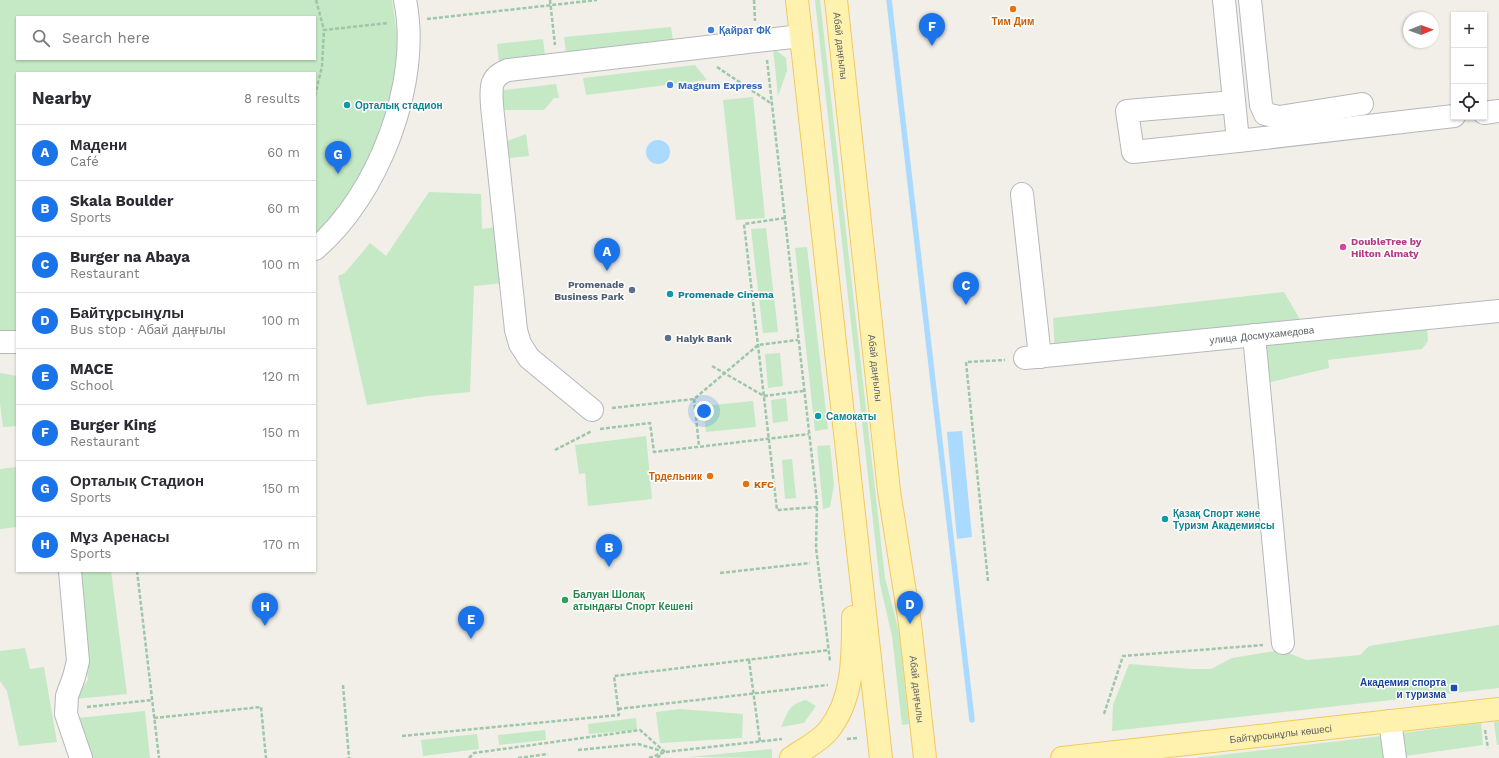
<!DOCTYPE html>
<meta charset="utf-8">
<style>
:root{--surface:#fff;--page:#f7f7f7;--text:#2b2b33;--muted:#7c7c81;--line:#e1e1e2;--accent:#1a73e8}
body{margin:0;font-family:"Work Sans",sans-serif;background:var(--page);color:var(--text)}
.controls{position:absolute;right:12px;top:12px;display:grid;overflow:hidden;border-radius:0px;box-shadow:0 1px 3px #0004}
.controls button{width:36px;height:36px;display:grid;place-items:center;padding:0;border:0;border-bottom:1px solid var(--line);background:var(--surface);color:var(--text);font:20px sans-serif}
.compass{position:absolute;left:1403px;top:12px;width:36px;height:36px;border-radius:50%;background:var(--surface);box-shadow:0 1px 3px #0004;rotate:89deg}
.you{position:absolute;left:704px;top:411px;width:14px;height:14px;margin:-10px;border:3px solid #fff;border-radius:50%;background:#1a73e8;box-shadow:0 0 0 6px #1a73e833}
.badge{display:grid;place-items:center;width:26px;height:26px;border-radius:50%;background:var(--accent);color:#fff;font-size:13px;font-weight:700}
.pin{position:absolute;translate:-50% -33px;filter:drop-shadow(0 1px 2px #0008)}
.pin::after{content:'';position:absolute;top:21px;width:14px;height:12px;background:inherit;clip-path:polygon(0 0,100% 0,50% 100%)}
.list{margin:0;padding:0;list-style:none}
h2{display:flex;justify-content:space-between;align-items:center;height:52px;margin:0;padding:0 16px;font-size:17px}
h2 small{font-size:13px;font-weight:400;color:var(--muted)}
.list li{display:grid;grid-template-columns:26px 1fr auto;gap:12px;align-items:center;box-sizing:border-box;height:56px;padding:0 16px;border-top:1px solid var(--line)}
.list b{display:block;font-size:15px;white-space:nowrap}
.list p{margin:0;font-size:13px;white-space:nowrap;color:var(--muted)}
.list em{font-size:13px;font-style:normal;color:var(--muted)}
.icon{flex:none;width:22px;height:22px;fill:none;stroke:currentColor;stroke-width:2;stroke-linecap:round;stroke-linejoin:round}
.map{position:relative;flex:none;width:1499px;height:758px;overflow:hidden}
.search{position:absolute;background:var(--surface);box-shadow:0 1px 3px #0004;left:16px;top:16px;width:300px;height:44px;display:flex;align-items:center;gap:10px;box-sizing:border-box;padding:0 14px;border-radius:0px;color:var(--muted);font-size:15px}
.panel{position:absolute;background:var(--surface);box-shadow:0 1px 3px #0004;left:16px;top:72px;width:300px;height:500px;border-radius:0px}
.map>svg:first-child{display:block}
.green{fill:#c5e8c5;fill-rule:evenodd}
.water{fill:#aadaff}
.lines{fill:none;stroke-linecap:round;stroke-linejoin:round}
.stream{stroke:#aadaff;stroke-width:5.5}
.minor-casing{stroke:#b5b8bc;stroke-width:24}
.major-casing{stroke:#f2c960;stroke-width:24}
.path{stroke:#9cc7a9;stroke-width:2.5;stroke-dasharray:4 2;stroke-linecap:butt}
.minor{stroke:#fff;stroke-width:22}
.major{stroke:#fff2af;stroke-width:22}
.food-dot{fill:#e8710a;stroke:#fff;stroke-width:1.5}
.shop-dot{fill:#3f7fe0;stroke:#fff;stroke-width:1.5}
.culture-dot{fill:#0f9aa8;stroke:#fff;stroke-width:1.5}
.hotel-dot{fill:#d1479c;stroke:#fff;stroke-width:1.5}
.service-dot{fill:#5c6f8a;stroke:#fff;stroke-width:1.5}
.leisure-dot{fill:#2e9e5b;stroke:#fff;stroke-width:1.5}
.transit-dot{fill:#1a4fb4;stroke:#fff;stroke-width:1.5}
.labels{text-anchor:middle;stroke-width:3;stroke-linejoin:round;paint-order:stroke}
.food-label{font-size:10px;font-weight:bold;fill:#c56008;stroke:#fff}
.shop-label{font-size:10px;font-weight:bold;fill:#366cbe;stroke:#fff;text-anchor:start}
.street-label{font-size:10px;fill:#5f6368;stroke:#fff}
.culture-label{font-size:10px;font-weight:bold;fill:#0d838f;stroke:#fff;text-anchor:start}
.hotel-label{font-size:10px;font-weight:bold;fill:#b23c85;stroke:#fff;text-anchor:start}
.service-label{font-size:10px;font-weight:bold;fill:#4e5e75;stroke:#fff;text-anchor:end}
.leisure-label{font-size:10px;font-weight:bold;fill:#27864d;stroke:#fff;text-anchor:start}
.transit-label{font-size:10px;font-weight:bold;fill:#164399;stroke:#fff;text-anchor:end}
</style>
<div class="map">
<svg width="1499" height="758" viewBox="0 0 1499 758">
<rect width="100%" height="100%" fill="#f1efe8"/>
<!-- green -->
<g class="green">
<path d="M0,0H392L397,35V58L393,91L383,123L369,159L354,189L315,239V73H17V336H0ZM17,17H315V59H17Z"/>
<polygon points="815,0 820,0 885,578 899,632 909,724 902,725 892,636 880,584"/>
<polygon points="671,27 673,41 566,53 564,37"/>
<polygon points="543,39 545,56 499,61 497,44"/>
<polygon points="773,48 786,58 787,71 778,96"/>
<polygon points="695,65 707,80 586,95 583,78"/>
<polygon points="556,84 559,98 554,98 544,110 500,110 497,91"/>
<polygon points="753,97 765,218 736,220 723,100"/>
<polygon points="526,134 529,156 509,158 507,141"/>
<polygon points="429,192 481,194 482,229 496,227 504,283 474,286 470,392 428,396 367,405 338,276 345,273 370,243 386,256"/>
<polygon points="766,228 778,332 763,333 751,229"/>
<polygon points="807,247 828,429 815,431 795,248"/>
<polygon points="1284,292 1301,321 1427,328 1428,341 1422,349 1328,360 1329,368 1259,385 1254,335 1055,355 1053,318"/>
<polygon points="780,353 783,386 768,388 765,354"/>
<polygon points="0,373 17,376 17,426 3,427 0,403"/>
<polygon points="786,398 788,421 773,423 771,400"/>
<polygon points="753,401 756,427 706,432 703,406"/>
<polygon points="646,436 652,499 588,506 585,473 579,474 575,445"/>
<polygon points="830,445 834,485 830,507 823,509 817,446"/>
<polygon points="792,459 796,498 785,499 782,460"/>
<polygon points="17,467 17,527 0,529 0,469"/>
<polygon points="77,571 111,571 127,694 75,699 88,680"/>
<polygon points="1499,625 1499,688 1112,731 1113,705 1129,664 1191,669 1211,669 1232,658 1281,650 1306,660 1360,655 1369,646"/>
<polygon points="25,648 30,669 44,667 57,742 19,746 7,691 0,681 0,651"/>
<path d="M806,700L816,706L804,723L781,727C788,712 789,704 806,700Z"/>
<polygon points="680,709 743,714 742,738 660,743 656,712"/>
<polygon points="145,711 150,758 90,758 78,718"/>
<polygon points="636,718 637,730 589,734 588,724"/>
<polygon points="1499,721 1499,745 1497,745 1494,722"/>
<polygon points="1481,723 1483,745 1405,756 1402,733"/>
<polygon points="545,730 546,740 499,745 498,735"/>
<polygon points="477,734 479,749 423,756 421,740"/>
<polygon points="1382,736 1385,758 1195,758"/>
<polygon points="772,749 772,758 689,757"/>
</g>
<!-- water -->
<g class="water">
<circle cx="658" cy="152" r="12"/>
<polygon points="962,431 972,537 957,539 947,432"/>
</g>
<g class="lines">
<!-- stream -->
<polyline class="stream" points="889,0 972,720"/>
<!-- minor casing -->
<g class="minor-casing">
<g id="minor">
<polyline points="1224,0 1238,141 1454,116"/>
<polyline points="1250,0 1261,105 1265,114 1279,117 1362,104"/>
<polyline points="1234,102 1127,111 1133,152 1238,141"/>
<polyline points="1484,113 1499,111"/>
<polyline points="1022,194 1040,357"/>
<path d="M315,249C378,196 422,82 405,0"/>
<polyline points="1254,335 1283,643"/>
<polyline points="0,342 17,342"/>
<path id="s1" d="M1025,358L1499,311"/>
<path d="M592,410L529,358L520,344L516,330L492,106C491,88 489,77 508,70L801,36"/>
<polyline points="70,571 78,661 74,677 67,696 66,714 81,758"/>
<polyline points="1390,721 1395,758"/>
</g>
</g>
<!-- major casing -->
<g class="major-casing">
<g id="major">
<polyline points="797,0 881,758"/>
<path id="s2" d="M836,0L889,491L910,624L925,758"/>
<path d="M791,758C802,750 819,742 828,731C854,699 853,656 853,617"/>
<path id="s3" d="M1062,758L1499,709"/>
</g>
</g>
<!-- path -->
<g class="path">
<polyline points="316,0 324,30"/>
<polyline points="550,0 555,45"/>
<polyline points="754,0 755,21"/>
<polyline points="427,19 597,0"/>
<polyline points="767,60 817,502 816,548 830,661"/>
<polyline points="717,67 772,104"/>
<polyline points="315,96 322,66 324,30 388,23"/>
<polyline points="785,218 744,224 777,510 817,507"/>
<polyline points="712,366 764,396 804,391"/>
<polyline points="694,399 699,446"/>
<polyline points="612,408 694,399 758,345 798,340"/>
<polyline points="600,429 650,423 654,452 809,434"/>
<polyline points="555,450 592,431"/>
<polyline points="137,571 159,758"/>
<polyline points="720,573 810,563"/>
<polyline points="988,581 966,362 1005,360"/>
<polyline points="749,660 760,742"/>
<polyline points="343,685 349,758"/>
<polyline points="87,707 152,700"/>
<polyline points="618,709 828,685"/>
<polyline points="1104,714 1123,656 1263,645"/>
<polyline points="154,718 261,707 266,758"/>
<polyline points="1485,730 1488,748"/>
<polyline points="402,736 619,715 614,676 829,650"/>
<polyline points="847,739 857,738"/>
<polyline points="578,750 638,744 662,751"/>
<polyline points="469,758 474,753 640,730 665,752"/>
<polyline points="518,758 548,754"/>
<polyline points="649,758 665,752 782,739"/>
<polyline points="657,758 661,755"/>
</g>
<!-- minor -->
<use href="#minor" class="minor"/>
<!-- major -->
<use href="#major" class="major"/>
</g>
<!-- markers -->
<g class="food-dot">
<circle cx="1013" cy="9" r="4"/>
<circle cx="710" cy="476" r="4"/>
<circle cx="746" cy="484" r="4"/>
</g>
<g class="shop-dot">
<circle cx="711" cy="30" r="4"/>
<circle cx="670" cy="85" r="4"/>
</g>
<g class="culture-dot">
<circle cx="347" cy="105" r="4"/>
<circle cx="670" cy="294" r="4"/>
<circle cx="818" cy="416" r="4"/>
<circle cx="1165" cy="519" r="4"/>
</g>
<circle class="hotel-dot" cx="1343" cy="247" r="4"/>
<g class="service-dot">
<circle cx="632" cy="290" r="4"/>
<circle cx="668" cy="338" r="4"/>
</g>
<circle class="leisure-dot" cx="565" cy="600" r="4"/>
<rect class="transit-dot" x="1450" y="684" width="8" height="8" rx="2"/>
<g class="labels">
<!-- food labels -->
<g class="food-label">
<text x="1013" y="25">Тим Дим</text>
<text x="702" y="480" text-anchor="end">Трдельник</text>
<text x="754" y="488" text-anchor="start">KFC</text>
</g>
<!-- shop labels -->
<g class="shop-label">
<text x="719" y="34">Қайрат ФК</text>
<text x="678" y="89">Magnum Express</text>
</g>
<!-- street labels -->
<g class="street-label">
<text dy="4" stroke="none"><textPath href="#s2" startOffset="46">Абай даңғылы</textPath></text>
<text dy="4" stroke="none"><textPath href="#s1" startOffset="238">улица Досмухамедова</textPath></text>
<text dy="4" stroke="none"><textPath href="#s2" startOffset="370">Абай даңғылы</textPath></text>
<text dy="4" stroke="none"><textPath href="#s2" startOffset="694">Абай даңғылы</textPath></text>
<text dy="4" stroke="none"><textPath href="#s3" startOffset="220">Байтұрсынұлы көшесі</textPath></text>
</g>
<!-- culture labels -->
<g class="culture-label">
<text x="355" y="109">Орталық стадион</text>
<text x="678" y="298">Promenade Cinema</text>
<text x="826" y="420">Самокаты</text>
<text x="1173" y="517">Қазақ Спорт және<tspan x="1173" dy="12">Туризм Академиясы</tspan></text>
</g>
<!-- hotel labels -->
<g class="hotel-label">
<text x="1351" y="245">DoubleTree by<tspan x="1351" dy="12">Hilton Almaty</tspan></text>
</g>
<!-- service labels -->
<g class="service-label">
<text x="624" y="288">Promenade<tspan x="624" dy="12">Business Park</tspan></text>
<text x="676" y="342" text-anchor="start">Halyk Bank</text>
</g>
<!-- leisure labels -->
<g class="leisure-label">
<text x="573" y="598">Балуан Шолақ<tspan x="573" dy="12">атындағы Спорт Кешені</tspan></text>
</g>
<!-- transit labels -->
<g class="transit-label">
<text x="1446" y="686">Академия спорта<tspan x="1446" dy="12">и туризма</tspan></text>
</g>
</g>
</svg>
<div class="controls">
<button>+</button>
<button>−</button>
<button><svg class="icon" aria-label="locate" viewBox="0 0 24 24"><circle cx="12" cy="12" r="6"/><path d="M12 2v4M12 18v4M2 12h4M18 12h4"/></svg></button>
</div>
<svg class="compass" viewBox="-18 -18 36 36"><path d="M0-13l5 13h-10z" fill="#e53935"/><path d="M0 13l5-13h-10z" fill="#7c7c81"/></svg>
<div class="you"></div>
<div class="pin badge" style="left:607px;top:271px">A</div>
<div class="pin badge" style="left:609px;top:567px">B</div>
<div class="pin badge" style="left:966px;top:305px">C</div>
<div class="pin badge" style="left:910px;top:624px">D</div>
<div class="pin badge" style="left:471px;top:639px">E</div>
<div class="pin badge" style="left:932px;top:46px">F</div>
<div class="pin badge" style="left:338px;top:174px">G</div>
<div class="pin badge" style="left:265px;top:626px">H</div>
<div class="search"><svg class="icon" aria-label="search" viewBox="0 0 24 24"><circle cx="10" cy="10" r="6"/><path d="M15 15l6 6"/></svg>Search here</div>
<section class="panel">
<h2>Nearby<small>8 results</small></h2>
<ul class="list">
<li><span class="badge">A</span><div><b>Мадени</b><p>Café</p></div><em>60 m</em></li>
<li><span class="badge">B</span><div><b>Skala Boulder</b><p>Sports</p></div><em>60 m</em></li>
<li><span class="badge">C</span><div><b>Burger na Abaya</b><p>Restaurant</p></div><em>100 m</em></li>
<li><span class="badge">D</span><div><b>Байтұрсынұлы</b><p>Bus stop · Абай даңғылы</p></div><em>100 m</em></li>
<li><span class="badge">E</span><div><b>MACE</b><p>School</p></div><em>120 m</em></li>
<li><span class="badge">F</span><div><b>Burger King</b><p>Restaurant</p></div><em>150 m</em></li>
<li><span class="badge">G</span><div><b>Орталық Стадион</b><p>Sports</p></div><em>150 m</em></li>
<li><span class="badge">H</span><div><b>Мұз Аренасы</b><p>Sports</p></div><em>170 m</em></li>
</ul>
</section>
</div>
